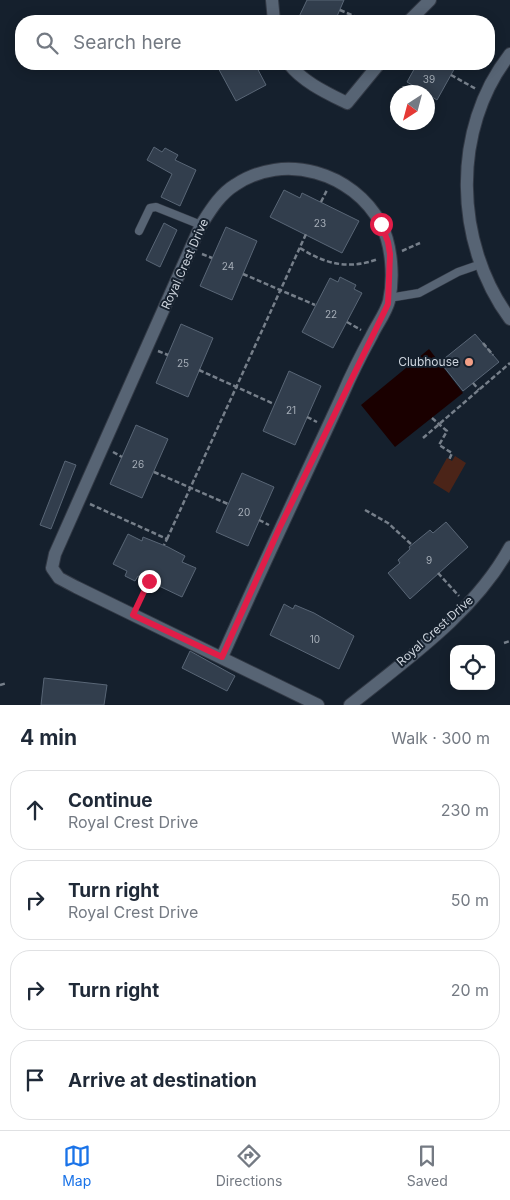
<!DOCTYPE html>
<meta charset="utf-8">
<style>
:root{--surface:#fff;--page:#f2f2f3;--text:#1f2937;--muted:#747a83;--line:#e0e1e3;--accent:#1a73e8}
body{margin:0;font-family:Inter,sans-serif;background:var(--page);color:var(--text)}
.controls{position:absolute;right:15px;bottom:15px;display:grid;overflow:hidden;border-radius:10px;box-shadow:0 2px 12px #0003}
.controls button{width:45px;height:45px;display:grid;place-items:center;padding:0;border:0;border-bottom:1px solid var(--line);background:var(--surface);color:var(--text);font:25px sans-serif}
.compass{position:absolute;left:390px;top:85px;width:45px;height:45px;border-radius:50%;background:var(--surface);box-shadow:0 2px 12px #0003;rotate:216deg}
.stop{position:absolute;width:15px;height:15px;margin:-11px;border:4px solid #e11d48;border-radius:50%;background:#fff}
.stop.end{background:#e11d48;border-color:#fff;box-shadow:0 1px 5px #0008}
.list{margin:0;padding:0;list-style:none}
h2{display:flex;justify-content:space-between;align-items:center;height:65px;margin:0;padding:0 20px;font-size:21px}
h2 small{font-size:16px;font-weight:400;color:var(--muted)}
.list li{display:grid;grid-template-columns:32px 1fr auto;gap:15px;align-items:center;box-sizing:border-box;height:80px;margin:0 10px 10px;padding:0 10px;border:1px solid var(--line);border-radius:20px}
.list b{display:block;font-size:19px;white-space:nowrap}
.list p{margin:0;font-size:16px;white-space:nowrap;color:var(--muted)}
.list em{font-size:16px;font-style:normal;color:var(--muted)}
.icon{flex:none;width:28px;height:28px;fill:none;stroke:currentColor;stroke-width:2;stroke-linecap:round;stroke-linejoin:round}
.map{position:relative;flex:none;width:510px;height:705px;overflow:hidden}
.search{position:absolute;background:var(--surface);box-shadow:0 2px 12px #0003;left:15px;right:15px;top:15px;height:55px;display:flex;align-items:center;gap:12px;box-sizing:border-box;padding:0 18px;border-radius:20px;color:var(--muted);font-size:19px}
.sheet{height:425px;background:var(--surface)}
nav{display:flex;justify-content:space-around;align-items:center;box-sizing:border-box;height:70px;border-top:1px solid var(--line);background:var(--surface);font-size:14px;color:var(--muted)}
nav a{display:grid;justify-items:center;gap:2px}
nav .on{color:var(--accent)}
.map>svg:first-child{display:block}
.green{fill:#4b2418}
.water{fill:#1a0000}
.building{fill:#323e4d;stroke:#596676}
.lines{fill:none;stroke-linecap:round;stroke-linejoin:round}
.service-casing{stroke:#323945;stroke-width:9}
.minor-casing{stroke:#323945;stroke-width:14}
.path{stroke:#767f8a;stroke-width:2.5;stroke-dasharray:5 2.5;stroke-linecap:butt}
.service{stroke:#576474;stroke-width:8}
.minor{stroke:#576474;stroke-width:12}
.route{stroke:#e11d48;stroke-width:6}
.poi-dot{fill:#f39f86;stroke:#15202d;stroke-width:2}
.labels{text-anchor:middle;stroke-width:4;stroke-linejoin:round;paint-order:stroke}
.number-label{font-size:10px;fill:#a6aeb8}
.street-label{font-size:12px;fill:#ccd3dc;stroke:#15202d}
.poi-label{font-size:12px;fill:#ccd3dc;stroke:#15202d;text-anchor:end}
</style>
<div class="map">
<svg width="510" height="705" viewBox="0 0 510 705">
<rect width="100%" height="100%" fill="#15202d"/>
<!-- green -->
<polygon class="green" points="455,456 466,463 449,493 433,483 447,458 452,461"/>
<!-- water -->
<polygon class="water" points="429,349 463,393 395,447 361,405"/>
<!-- building -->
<g class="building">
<polygon points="307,0 344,0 335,21 297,21"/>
<polygon points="216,64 255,64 266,85 236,101"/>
<polygon points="417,64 457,64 437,100 407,82"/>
<polygon points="154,147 162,152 165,148 178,155 175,160 196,170 180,206 161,197 172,174 147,160"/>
<polygon points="284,190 300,198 302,193 359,221 342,253 270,217"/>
<polygon points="164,223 177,230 160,267 146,260"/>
<polygon points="226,227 257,241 232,300 200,286"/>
<polygon points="340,277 356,285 354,289 362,293 333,348 302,332 330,278 338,282"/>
<polygon points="181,324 213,338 188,397 156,383"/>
<polygon points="475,334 499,362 463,391 440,362"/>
<polygon points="289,371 321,386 295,445 263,431"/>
<polygon points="136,425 168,439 142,498 110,484"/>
<polygon points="65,461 76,465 51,529 40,525"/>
<polygon points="242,473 274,487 248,546 216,532"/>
<polygon points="446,522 468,547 410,599 388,573 400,563 398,560 410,549 409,547 430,530 433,533"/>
<polygon points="128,534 142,541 143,537 168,547 185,556 182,562 196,568 182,597 138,576 135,581 125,576 127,571 113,564"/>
<polygon points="284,604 293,609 295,605 314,613 354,636 339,669 270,635"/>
<polygon points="190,651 235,676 227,691 182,668"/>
<polygon points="44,678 107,685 104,705 41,705"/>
</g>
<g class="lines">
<!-- service casing -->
<g class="service-casing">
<g id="service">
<polyline points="139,231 150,208 156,207 201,225"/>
<polyline points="389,298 419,293 458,272 481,264"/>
</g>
</g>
<!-- minor casing -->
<g class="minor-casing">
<g id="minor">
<polyline points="272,0 274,21"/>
<polyline points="409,21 430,0"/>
<path d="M510,54C451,129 454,243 510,319"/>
<path d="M289,64C303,82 327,93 347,103L379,64"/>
<path d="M222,657C261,569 302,483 342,396C351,375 361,355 372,335C377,324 386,313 389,301C394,278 392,245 381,224C353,172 284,152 235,185C220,194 210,211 201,225L55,554L52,568L59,578L76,587L318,705"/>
<path d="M350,705C407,659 474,613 510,547"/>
</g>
</g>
<!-- path -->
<g class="path">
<polyline points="340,10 356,17 357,21"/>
<polyline points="451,75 476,89"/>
<polyline points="321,202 327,190"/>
<path d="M300,248C325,264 349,270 378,259"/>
<polyline points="402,251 420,243"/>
<polyline points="202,254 212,258"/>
<polyline points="243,274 315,305"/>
<polyline points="347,322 361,330"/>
<polyline points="483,343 493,355"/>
<polyline points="158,351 168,355"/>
<polyline points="199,370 274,404"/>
<polyline points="473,383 479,390"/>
<polyline points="307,417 317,422"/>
<polyline points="432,418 447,431 439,445 452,453 449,460"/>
<polyline points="423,438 510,363"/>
<polyline points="113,452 122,457"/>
<polyline points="154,472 228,504"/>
<polyline points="90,504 167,539 164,545"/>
<polyline points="365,510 388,523 412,545"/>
<polyline points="259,520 269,525"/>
<polyline points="167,539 306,234"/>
<polyline points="438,573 459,596"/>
<polyline points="138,605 149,581"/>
<polyline points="504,643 510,641"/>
<polyline points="0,685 7,683"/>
</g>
<!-- service -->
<use href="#service" class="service"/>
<!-- minor -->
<use href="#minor" class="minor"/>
</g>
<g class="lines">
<!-- route -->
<polyline class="route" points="149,581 133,615 222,657 279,529 388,304 390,254 388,242 381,224"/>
</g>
<!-- markers -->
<circle class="poi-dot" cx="469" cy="362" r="5"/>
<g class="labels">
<!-- number labels -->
<g class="number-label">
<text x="429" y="83">39</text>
<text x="320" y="227">23</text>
<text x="228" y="270">24</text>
<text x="331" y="318">22</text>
<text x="183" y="367">25</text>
<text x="291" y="414">21</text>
<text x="138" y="468">26</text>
<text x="244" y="516">20</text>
<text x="429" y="564">9</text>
<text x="315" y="643">10</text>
</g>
<!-- street labels -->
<g class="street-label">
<text transform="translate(185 264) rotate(-66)" y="4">Royal Crest Drive</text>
<text transform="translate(435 631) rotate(-42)" y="4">Royal Crest Drive</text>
</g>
<!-- poi labels -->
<g class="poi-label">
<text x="459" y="366">Clubhouse</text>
</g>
</g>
</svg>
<div class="controls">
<button><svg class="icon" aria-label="locate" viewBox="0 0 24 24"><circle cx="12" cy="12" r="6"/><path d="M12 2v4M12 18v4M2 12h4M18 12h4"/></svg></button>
</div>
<svg class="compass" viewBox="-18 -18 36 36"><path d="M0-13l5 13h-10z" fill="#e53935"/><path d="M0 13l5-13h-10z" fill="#747a83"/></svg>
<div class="stop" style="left:381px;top:224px"></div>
<div class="stop end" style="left:149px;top:581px"></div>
<div class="search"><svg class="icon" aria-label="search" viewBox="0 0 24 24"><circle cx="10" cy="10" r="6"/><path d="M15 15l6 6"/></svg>Search here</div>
</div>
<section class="sheet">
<h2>4 min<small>Walk · 300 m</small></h2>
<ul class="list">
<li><svg class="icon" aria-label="ahead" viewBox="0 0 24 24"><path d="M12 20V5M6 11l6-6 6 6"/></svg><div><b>Continue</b><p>Royal Crest Drive</p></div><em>230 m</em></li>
<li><svg class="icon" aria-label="right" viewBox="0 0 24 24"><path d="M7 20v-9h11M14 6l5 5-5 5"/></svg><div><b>Turn right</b><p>Royal Crest Drive</p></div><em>50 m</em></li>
<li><svg class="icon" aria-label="right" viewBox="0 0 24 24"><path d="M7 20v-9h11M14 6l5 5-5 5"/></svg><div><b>Turn right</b></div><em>20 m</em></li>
<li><svg class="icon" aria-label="arrive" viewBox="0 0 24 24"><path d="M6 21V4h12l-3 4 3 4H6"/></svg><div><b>Arrive at destination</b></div></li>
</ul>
</section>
<nav>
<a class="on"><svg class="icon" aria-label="map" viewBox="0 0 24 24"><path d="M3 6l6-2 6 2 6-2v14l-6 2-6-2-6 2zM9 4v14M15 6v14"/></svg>Map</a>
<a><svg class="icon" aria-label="directions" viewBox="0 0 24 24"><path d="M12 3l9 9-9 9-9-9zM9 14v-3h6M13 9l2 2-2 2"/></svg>Directions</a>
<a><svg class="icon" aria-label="saved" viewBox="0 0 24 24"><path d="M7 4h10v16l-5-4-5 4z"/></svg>Saved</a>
</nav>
